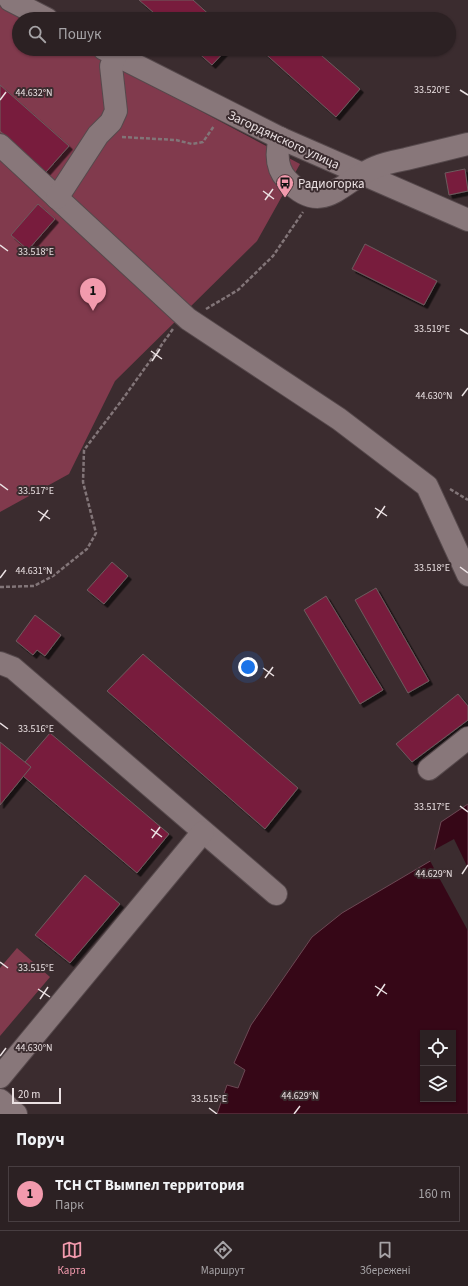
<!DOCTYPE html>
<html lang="uk">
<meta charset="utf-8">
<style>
:root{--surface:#2c2123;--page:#382e30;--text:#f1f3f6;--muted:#a6a3a6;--line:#483e41;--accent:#f29aad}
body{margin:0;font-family:"Source Sans 3",sans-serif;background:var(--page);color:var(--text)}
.controls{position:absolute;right:12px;bottom:12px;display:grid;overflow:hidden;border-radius:0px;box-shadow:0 1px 3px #0004}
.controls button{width:36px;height:36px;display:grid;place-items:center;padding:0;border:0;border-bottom:1px solid var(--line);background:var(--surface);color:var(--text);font:20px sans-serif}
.scale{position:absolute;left:12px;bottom:10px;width:49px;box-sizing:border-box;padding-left:4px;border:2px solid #ebe1e3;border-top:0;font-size:11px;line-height:14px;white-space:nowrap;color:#ebe1e3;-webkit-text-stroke:3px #3b2c2f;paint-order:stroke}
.you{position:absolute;left:248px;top:667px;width:14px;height:14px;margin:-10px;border:3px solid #fff;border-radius:50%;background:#1a73e8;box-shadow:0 0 0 6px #1a73e833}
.badge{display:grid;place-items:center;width:26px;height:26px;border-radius:50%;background:var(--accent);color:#111;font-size:13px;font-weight:700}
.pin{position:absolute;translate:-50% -33px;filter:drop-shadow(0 1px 2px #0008)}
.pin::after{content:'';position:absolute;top:21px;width:14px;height:12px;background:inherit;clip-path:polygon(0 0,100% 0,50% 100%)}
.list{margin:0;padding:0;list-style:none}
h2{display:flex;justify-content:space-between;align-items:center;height:52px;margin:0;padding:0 16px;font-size:17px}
h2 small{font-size:13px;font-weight:400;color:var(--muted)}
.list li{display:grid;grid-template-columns:26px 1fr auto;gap:12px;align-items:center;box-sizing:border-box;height:56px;margin:0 8px 8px;padding:0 8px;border:1px solid var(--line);border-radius:0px}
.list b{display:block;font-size:15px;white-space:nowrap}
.list p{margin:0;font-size:13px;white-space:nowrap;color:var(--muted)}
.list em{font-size:13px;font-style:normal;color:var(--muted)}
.icon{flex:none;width:22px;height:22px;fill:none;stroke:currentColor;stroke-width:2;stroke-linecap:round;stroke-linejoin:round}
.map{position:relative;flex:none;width:468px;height:1114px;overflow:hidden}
.search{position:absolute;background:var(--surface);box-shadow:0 1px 3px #0004;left:12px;right:12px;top:12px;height:44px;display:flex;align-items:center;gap:10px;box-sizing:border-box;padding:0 14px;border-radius:22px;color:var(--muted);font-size:15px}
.sheet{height:116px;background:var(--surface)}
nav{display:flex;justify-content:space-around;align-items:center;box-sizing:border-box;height:56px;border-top:1px solid var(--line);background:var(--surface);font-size:11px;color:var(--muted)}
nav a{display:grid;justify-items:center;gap:2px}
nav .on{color:var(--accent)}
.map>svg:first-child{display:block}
.green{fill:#813a4d}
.water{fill:#360717;stroke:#6c4854;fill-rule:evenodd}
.pier{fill:#3b2c2f}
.building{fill:#781f3c;stroke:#6c5b5e;filter:url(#shadow)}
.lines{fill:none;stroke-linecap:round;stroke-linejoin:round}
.minor-casing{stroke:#56494c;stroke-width:24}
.path{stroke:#827578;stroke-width:2.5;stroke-dasharray:4 2;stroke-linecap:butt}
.minor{stroke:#88777a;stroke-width:22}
.ticks{fill:none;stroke:#ebe1e3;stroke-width:1.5}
.labels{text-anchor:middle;stroke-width:4;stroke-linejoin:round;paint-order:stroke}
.street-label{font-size:13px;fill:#ebe1e3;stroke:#3b2c2f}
.poi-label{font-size:13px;fill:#ebe1e3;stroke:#3b2c2f;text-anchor:start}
.ticks-label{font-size:10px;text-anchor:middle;fill:#ebe1e3;stroke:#3b2c2f;stroke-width:4;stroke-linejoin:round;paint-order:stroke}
</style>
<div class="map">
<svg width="468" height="1114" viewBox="0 0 468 1114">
<defs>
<filter id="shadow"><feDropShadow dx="3.5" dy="3.5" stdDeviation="0" flood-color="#0009"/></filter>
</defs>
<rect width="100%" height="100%" fill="#3b2c2f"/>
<!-- green -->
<g class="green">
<polygon points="0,5 27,19 19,19 19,49 84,49 300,164 257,241 115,381 69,474 0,512"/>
<polygon points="17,948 50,977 0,1036 0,968"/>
</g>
<!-- water -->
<path class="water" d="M468,804V1114H217L227,1085L238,1088L245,1070L234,1063L251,1025L312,937L342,913L432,860L441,822ZM423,1033H453V1099H423Z"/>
<!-- pier -->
<polygon class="pier" points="454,839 468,868 468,931 429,859 432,851"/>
<!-- building -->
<g class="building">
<polygon points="139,0 193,0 214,19 161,19"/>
<polygon points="194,49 227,49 212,65"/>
<polygon points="260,49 314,49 360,89 336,117"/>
<polygon points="0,85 69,146 46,172 0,131"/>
<polygon points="465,169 468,191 449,195 445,173"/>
<polygon points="38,204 55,219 28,250 11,235"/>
<polygon points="365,244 437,281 424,305 352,269"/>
<polygon points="112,562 128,576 104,604 87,590"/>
<polygon points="376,588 429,681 408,693 355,600"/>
<polygon points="326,596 383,690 360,704 304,610"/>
<polygon points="35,615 61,635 45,656 37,650 33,655 16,641"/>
<polygon points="143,654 298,788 265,829 107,691"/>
<polygon points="458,694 468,706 468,720 412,762 396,744"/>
<polygon points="50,733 169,834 137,873 23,776 31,767 25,762"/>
<polygon points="0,742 31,767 0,805"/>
<polygon points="85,875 120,904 70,963 35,935"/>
</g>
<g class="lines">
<!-- minor casing -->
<g class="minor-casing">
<g id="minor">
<polyline points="10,0 47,19"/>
<polyline points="104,49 280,138 468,220"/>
<path d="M280,138C276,153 276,168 287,180C323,219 342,180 376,167C385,163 396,161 406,159C427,154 447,149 468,144"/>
<polyline points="0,145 188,319 339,419 427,486 468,575"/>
<polyline points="57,198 98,135 111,122 116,111 111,66 116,55"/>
<polyline points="0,663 13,668 276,894"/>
<polyline points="429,769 468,738"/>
<polyline points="0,1077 203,832"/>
<polyline points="0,1100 16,1114"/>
</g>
</g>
<!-- path -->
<g class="path">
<polyline points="122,137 176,140 192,144 203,142 214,126"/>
<polyline points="206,309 238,290 273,256 303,212"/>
<polyline points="450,489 468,500"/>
<polyline points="0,587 34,586 53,576 87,549 96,533 83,482 84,450 122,400 173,329"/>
</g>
<!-- minor -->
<use href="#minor" class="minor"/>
</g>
<!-- ticks -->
<path class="ticks" d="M460,90L468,95M0,100L6,92M263,191L274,199M265,200L273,189M0,245L8,251M460,329L468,334M151,351L162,359M152,361L160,349M462,396L468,388M0,484L8,490M375,508L387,516M38,511L50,519M377,518L385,506M40,521L48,510M460,567L468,573M0,578L6,570M263,668L274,676M265,678L273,667M0,723L8,729M460,806L468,812M151,829L162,837M152,838L160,827M462,874L468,865M0,962L8,968M375,986L387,994M38,989L50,997M377,996L385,984M40,999L48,987M0,1056L6,1048M209,1108L217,1114M294,1114L300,1106"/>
<!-- icons -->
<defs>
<g id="bus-pin" transform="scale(0.9)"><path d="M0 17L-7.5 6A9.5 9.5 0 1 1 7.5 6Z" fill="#f29aad" stroke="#3b2c2f"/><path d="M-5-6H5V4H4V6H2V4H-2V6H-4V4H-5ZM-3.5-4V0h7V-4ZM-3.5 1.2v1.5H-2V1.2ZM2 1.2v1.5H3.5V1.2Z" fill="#111"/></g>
</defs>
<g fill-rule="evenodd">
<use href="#bus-pin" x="285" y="183"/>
</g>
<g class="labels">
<!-- street labels -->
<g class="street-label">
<text transform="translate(284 139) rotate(25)" y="5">Загордянского улица</text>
</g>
<!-- poi labels -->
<g class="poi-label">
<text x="298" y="188">Радиогорка</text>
</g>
</g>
<g class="ticks-label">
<text x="432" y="93">33.520°E</text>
<text x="34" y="96">44.632°N</text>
<text x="36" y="255">33.518°E</text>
<text x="432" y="332">33.519°E</text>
<text x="434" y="399">44.630°N</text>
<text x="36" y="494">33.517°E</text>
<text x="432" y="571">33.518°E</text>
<text x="34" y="574">44.631°N</text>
<text x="36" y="732">33.516°E</text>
<text x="432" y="810">33.517°E</text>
<text x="434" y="877">44.629°N</text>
<text x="36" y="971">33.515°E</text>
<text x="34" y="1051">44.630°N</text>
<text x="300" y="1099">44.629°N</text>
<text x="209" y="1102">33.515°E</text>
</g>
</svg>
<div class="controls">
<button><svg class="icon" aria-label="locate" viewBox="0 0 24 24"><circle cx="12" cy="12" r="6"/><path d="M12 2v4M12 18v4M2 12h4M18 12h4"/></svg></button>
<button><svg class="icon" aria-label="layers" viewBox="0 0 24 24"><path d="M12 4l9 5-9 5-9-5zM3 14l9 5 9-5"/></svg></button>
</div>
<div class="scale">20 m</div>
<div class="you"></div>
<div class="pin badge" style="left:93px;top:311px">1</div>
<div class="search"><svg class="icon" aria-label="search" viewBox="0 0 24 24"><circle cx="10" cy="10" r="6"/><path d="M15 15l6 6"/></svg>Пошук</div>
</div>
<section class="sheet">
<h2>Поруч<small></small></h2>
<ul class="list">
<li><span class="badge">1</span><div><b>ТСН СТ Вымпел территория</b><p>Парк</p></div><em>160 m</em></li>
</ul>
</section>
<nav>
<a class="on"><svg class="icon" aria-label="map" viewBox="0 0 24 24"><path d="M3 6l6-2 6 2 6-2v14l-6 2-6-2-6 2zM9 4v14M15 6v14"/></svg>Карта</a>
<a><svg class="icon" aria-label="directions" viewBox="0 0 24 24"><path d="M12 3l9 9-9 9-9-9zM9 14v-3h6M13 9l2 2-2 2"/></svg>Маршрут</a>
<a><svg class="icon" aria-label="saved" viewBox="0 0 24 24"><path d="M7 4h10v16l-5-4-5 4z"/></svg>Збережені</a>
</nav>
